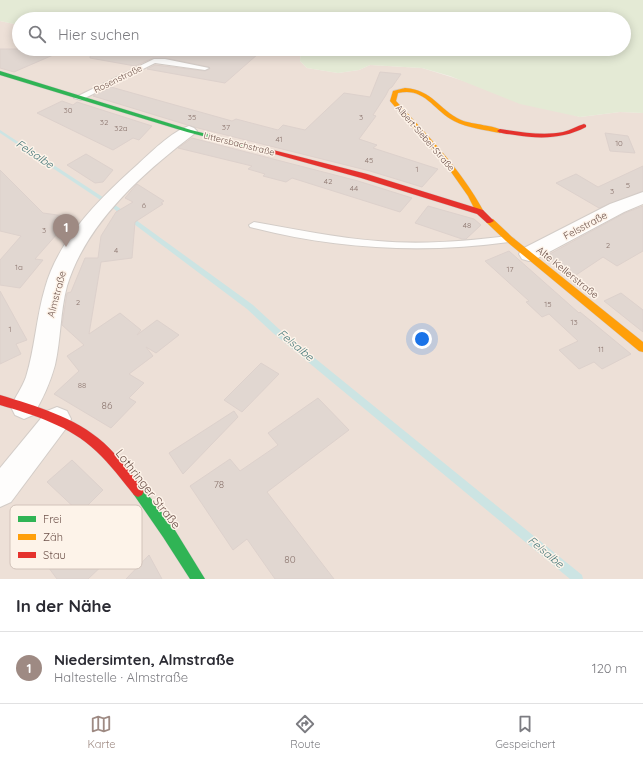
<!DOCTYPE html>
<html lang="de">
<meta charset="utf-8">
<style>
:root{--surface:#fff;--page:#f2f2f3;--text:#2b2b33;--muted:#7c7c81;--line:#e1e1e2;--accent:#9e8a83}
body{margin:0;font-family:Quicksand,sans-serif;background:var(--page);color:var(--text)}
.you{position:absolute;left:422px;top:339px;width:14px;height:14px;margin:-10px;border:3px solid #fff;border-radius:50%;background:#1a73e8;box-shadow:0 0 0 6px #1a73e833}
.badge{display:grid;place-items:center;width:26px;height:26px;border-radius:50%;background:var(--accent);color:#fff;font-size:13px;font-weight:700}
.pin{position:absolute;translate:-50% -33px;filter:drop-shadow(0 1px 2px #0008)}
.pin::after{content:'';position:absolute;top:21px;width:14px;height:12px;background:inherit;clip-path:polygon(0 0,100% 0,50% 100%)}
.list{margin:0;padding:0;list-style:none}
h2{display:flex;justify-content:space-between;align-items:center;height:52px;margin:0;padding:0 16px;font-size:17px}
h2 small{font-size:13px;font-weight:400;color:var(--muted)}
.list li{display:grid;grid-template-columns:26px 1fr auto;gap:12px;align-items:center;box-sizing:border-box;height:72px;padding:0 16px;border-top:1px solid var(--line)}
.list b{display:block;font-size:15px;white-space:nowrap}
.list p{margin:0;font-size:13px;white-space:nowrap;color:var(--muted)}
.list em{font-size:13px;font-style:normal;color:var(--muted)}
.icon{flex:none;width:22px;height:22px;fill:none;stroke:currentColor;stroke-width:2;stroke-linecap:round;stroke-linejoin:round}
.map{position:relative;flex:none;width:643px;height:579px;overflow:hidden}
.search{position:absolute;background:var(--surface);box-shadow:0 2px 10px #0003;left:12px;right:12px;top:12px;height:44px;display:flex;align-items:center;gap:10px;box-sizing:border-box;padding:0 14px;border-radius:22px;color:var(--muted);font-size:15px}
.sheet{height:124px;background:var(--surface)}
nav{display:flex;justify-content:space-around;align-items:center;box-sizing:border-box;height:56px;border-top:1px solid var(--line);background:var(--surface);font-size:11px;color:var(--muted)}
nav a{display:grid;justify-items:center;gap:2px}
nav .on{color:var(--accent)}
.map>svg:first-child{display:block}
.residential{fill:#ede0d7}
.green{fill:#e4ead5}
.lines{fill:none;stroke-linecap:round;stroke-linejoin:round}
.stream{fill:#cce4e3;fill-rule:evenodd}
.building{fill:#e1d7d1;stroke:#ddd1cc}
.lane-casing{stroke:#d3ccc7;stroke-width:2}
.street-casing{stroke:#d3ccc7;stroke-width:2}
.fast-casing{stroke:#d4cac6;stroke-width:1}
.slow-casing{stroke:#d4cac6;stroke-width:1}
.jam-casing{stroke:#d4cac6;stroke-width:1}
.lane{fill:#fefdfc;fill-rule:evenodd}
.street{fill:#fefdfc;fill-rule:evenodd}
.fast{fill:#30b455;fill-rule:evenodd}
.slow{fill:#ff9f0a;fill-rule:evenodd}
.jam{fill:#e5322d;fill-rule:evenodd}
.labels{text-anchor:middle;stroke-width:3;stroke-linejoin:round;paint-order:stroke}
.number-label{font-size:8px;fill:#8d7770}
.far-street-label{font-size:9px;fill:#6f544c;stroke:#fdf3e9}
.street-label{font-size:10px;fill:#6f544c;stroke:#fdf3e9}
.near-number-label{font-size:10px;fill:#8d7770}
.water-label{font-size:11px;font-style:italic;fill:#45787a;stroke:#fdf3e9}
.near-street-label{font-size:12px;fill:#6f544c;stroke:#fdf3e9}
.key{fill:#fdf3e9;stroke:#d2c3ba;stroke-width:1}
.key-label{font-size:11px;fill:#6f544c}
</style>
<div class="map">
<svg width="643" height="579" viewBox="0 0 643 579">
<rect width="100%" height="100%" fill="#f5efe9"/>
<!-- residential -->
<polygon class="residential" points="0,21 19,25 19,49 301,49 300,61 307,68 338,73 359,70 370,65 422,68 580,117 620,112 643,113 643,579 0,579"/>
<!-- green -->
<polygon class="green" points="0,0 643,0 643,113 620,112 580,117 520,104 450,76 422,68 370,65 359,70 338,73 307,68 300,61 301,49 624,49 624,19 19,19 19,25 0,21"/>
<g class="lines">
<!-- stream -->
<polygon class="stream" points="0,130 118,207 253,305 279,329 582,575 583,579 570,579 273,333 247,309 114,209 0,133"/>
</g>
<!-- building -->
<g class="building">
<polygon points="0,49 67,49 14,72 0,68"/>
<polygon points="91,49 227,49 258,54 225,83 147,69 155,65 205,71 210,69 209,67 165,58 153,58 135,66 90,58"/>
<polygon points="380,72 401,74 392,87 389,89 386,95 373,115 376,116 359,139 377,145 373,148 438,169 422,187 370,171 194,127 93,96 111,87 232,121 236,119 278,130 283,125 305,130 344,93 370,97"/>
<polygon points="62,101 73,105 77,102 152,126 139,140 133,138 113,150 37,113"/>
<polygon points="605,133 628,136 635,153 610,151"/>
<polygon points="192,138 358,181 412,198 400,212 292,178 286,182 263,176 265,174 248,169 252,166 178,148"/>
<polygon points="86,154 113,170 103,182 95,183 67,165"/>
<polygon points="643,166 643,191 599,208 556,183 576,174 598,187"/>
<polygon points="0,170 43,213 72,217 35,259 43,260 20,288 0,285 0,260 21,236 0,231"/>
<polygon points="137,184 164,201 161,203 163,204 135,222 132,258 101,262 89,334 120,313 141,330 137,335 157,320 179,335 156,353 146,347 153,356 129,374 144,383 129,398 136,402 111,428 54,394 79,371 67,356 84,345 62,325 67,293 71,292 85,258 98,258 101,236 116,212 133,202 125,198"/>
<polygon points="428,206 474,219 481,225 466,239 462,239 415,223"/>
<polygon points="643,206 643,251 617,266 603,257 573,277 546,256 625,213"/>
<polygon points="509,251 579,313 580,312 631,354 602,369 594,362 579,369 559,350 578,341 549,314 542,317 526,302 529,301 485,261"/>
<polygon points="0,291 27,340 16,344 21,354 0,364"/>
<polygon points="621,293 643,310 643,332 604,301"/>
<polygon points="261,363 279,374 242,412 224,400"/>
<polygon points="318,398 349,430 267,492 334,579 275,579 247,539 233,550 190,486 230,459 240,471 278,445 268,433"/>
<polygon points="234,411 238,417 183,474 169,453"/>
<polygon points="72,460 103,490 80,513 47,482"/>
<polygon points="78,529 107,561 88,579 57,579 43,560"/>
<polygon points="149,555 162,579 126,579"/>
</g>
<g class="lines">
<!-- lane casing -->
<g class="lane-casing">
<g id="lane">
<polygon points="154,59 165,59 209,68 205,70 155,63 81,100 74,98"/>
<path d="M254,222C295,229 336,238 378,241C422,245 466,241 509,236L514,239L509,242C422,254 335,249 250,227L249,225Z"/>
</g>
</g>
<!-- street casing -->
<g class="street-casing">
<g id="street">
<path d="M189,126L194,128L197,131L194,134C143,173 86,223 67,286C60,312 61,339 55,365C50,383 43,399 33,415L24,419L15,415L11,407C15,397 22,388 26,377C35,348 36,318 45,288C58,240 99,199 136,166C149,154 172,131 189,126Z"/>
<polygon points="643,192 643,204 624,212 536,259 529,261 522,259 519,254 522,249 610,204"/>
<polygon points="57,407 67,411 71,419 67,427 11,502 0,507 0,468 47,411"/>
</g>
</g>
<!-- fast casing -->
<g class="fast-casing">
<g id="fast">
<polygon points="0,71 191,130 276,152 273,154 187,132 0,75"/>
<polygon points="138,485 142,487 173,527 205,579 190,579 163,537 134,495 132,491 134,487"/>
</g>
</g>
<!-- slow casing -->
<g class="slow-casing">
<g id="slow">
<path d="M405,88C433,90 439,110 461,120C473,125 495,125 503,131L500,133C485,130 468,128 454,121C433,110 425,87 398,93L396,101C428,136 461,169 484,212L483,214H477L468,196L449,169L390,101L393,91Z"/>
<polygon points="487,219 493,219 512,237 643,342 643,352 639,351 506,241 487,223 486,221"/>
</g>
</g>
<!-- jam casing -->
<g class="jam-casing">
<g id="jam">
<path d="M584,124L586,125V127C563,139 540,139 515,135C509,134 501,134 497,131L500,129C521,132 543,136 563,132C571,130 577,126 584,124Z"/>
<polygon points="273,150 367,174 483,210 494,221 490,223 487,223 477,214 361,178 271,153 270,152"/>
<path d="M0,395C36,406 75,417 104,443C118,456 130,472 142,487L144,491L142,495L138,497L134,495C122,480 110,464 96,451C70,426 34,415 0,405Z"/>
</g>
</g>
<!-- lane -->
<use href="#lane" class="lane"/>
<!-- street -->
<use href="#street" class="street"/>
<!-- fast -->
<use href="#fast" class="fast"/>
<!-- slow -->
<use href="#slow" class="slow"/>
<!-- jam -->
<use href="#jam" class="jam"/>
</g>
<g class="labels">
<!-- number labels -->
<g class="number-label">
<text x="68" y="113">30</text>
<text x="192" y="120">35</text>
<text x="361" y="120">3</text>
<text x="104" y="125">32</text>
<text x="226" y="130">37</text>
<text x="121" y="131">32a</text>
<text x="279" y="142">41</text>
<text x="619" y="146">10</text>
<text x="369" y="163">45</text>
<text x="417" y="172">1</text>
<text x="328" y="184">42</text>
<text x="628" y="188">5</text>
<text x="354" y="191">44</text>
<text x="612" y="194">3</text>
<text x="144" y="208">6</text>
<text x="467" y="228">48</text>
<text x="44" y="233">3</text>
<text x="608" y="248">2</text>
<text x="116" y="253">4</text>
<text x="19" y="270">1a</text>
<text x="510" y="272">17</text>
<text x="78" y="305">2</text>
<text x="548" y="307">15</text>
<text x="574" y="325">13</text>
<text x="10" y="332">1</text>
<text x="601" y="352">11</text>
<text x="82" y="388">88</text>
</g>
<!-- far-street labels -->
<g class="far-street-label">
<text transform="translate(118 79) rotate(-26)" y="3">Rosenstraße</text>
<text transform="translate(425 138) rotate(49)" y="3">Albert-Siebel-Straße</text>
<text transform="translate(239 144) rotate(14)" y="3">Littersbachstraße</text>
</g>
<!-- street labels -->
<g class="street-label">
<text transform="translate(585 225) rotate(-28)" y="4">Felsstraße</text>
<text transform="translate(568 272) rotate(39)" y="4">Alte Kellerstraße</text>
<text transform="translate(56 294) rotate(-75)" y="4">Almstraße</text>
</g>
<!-- near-number labels -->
<g class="near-number-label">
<text x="107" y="409">86</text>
<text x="219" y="488">78</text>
<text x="290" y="563">80</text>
</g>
<!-- water labels -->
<g class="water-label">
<text transform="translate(35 154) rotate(34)" y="4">Felsalbe</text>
<text transform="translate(296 345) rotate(40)" y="4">Felsalbe</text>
<text transform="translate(546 552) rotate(40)" y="4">Felsalbe</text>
</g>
<!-- near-street labels -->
<g class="near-street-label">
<text transform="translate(148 489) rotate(52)" y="4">Lothringer Straße</text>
</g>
</g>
<!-- legend -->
<rect x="10" y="505" width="132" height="64" rx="6" class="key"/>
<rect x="18" y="516" width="18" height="6" fill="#30b455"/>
<rect x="18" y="534" width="18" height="6" fill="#ff9f0a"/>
<rect x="18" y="552" width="18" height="6" fill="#e5322d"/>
<g class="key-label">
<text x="43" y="523">Frei</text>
<text x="43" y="541">Zäh</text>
<text x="43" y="559">Stau</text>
</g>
</svg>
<div class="you"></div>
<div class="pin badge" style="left:66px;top:247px">1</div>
<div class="search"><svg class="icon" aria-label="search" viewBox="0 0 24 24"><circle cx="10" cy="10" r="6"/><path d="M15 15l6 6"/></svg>Hier suchen</div>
</div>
<section class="sheet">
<h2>In der Nähe<small></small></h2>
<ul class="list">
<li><span class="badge">1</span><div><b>Niedersimten, Almstraße</b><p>Haltestelle · Almstraße</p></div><em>120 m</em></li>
</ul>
</section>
<nav>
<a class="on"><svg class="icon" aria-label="map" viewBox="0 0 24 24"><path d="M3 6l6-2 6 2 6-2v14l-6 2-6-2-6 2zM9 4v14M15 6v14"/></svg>Karte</a>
<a><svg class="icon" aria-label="directions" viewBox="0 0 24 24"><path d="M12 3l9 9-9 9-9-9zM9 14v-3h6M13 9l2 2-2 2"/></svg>Route</a>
<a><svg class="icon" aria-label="saved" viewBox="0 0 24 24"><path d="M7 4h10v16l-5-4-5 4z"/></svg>Gespeichert</a>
</nav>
